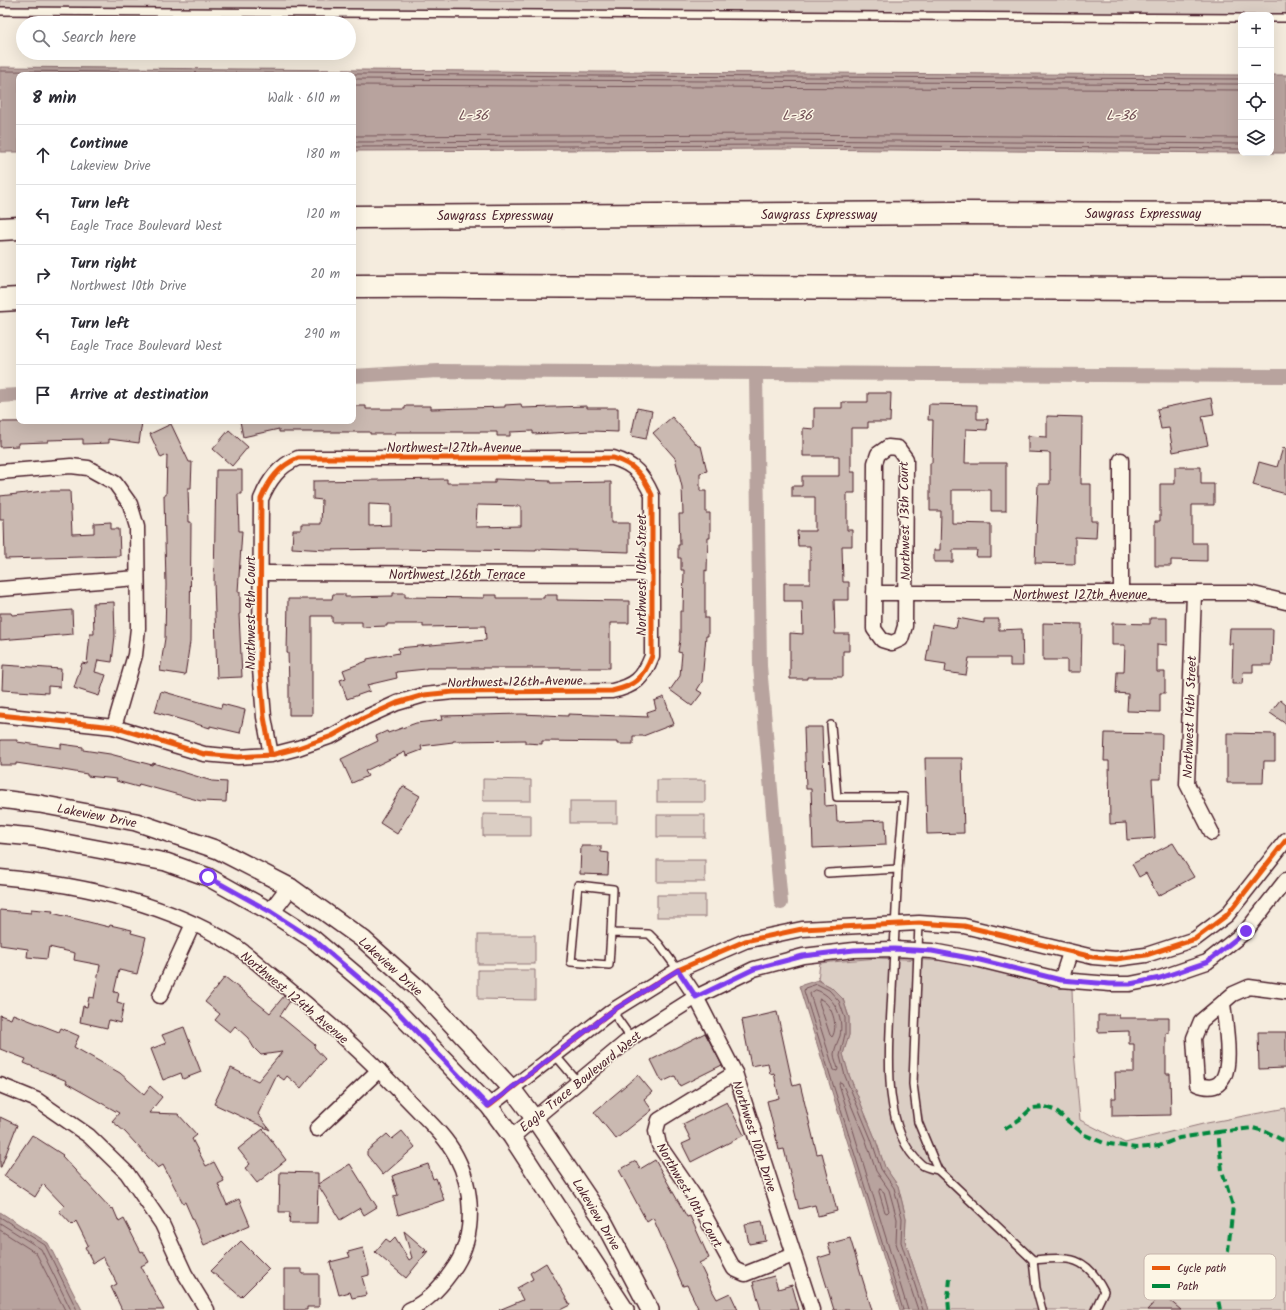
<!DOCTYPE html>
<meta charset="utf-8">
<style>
:root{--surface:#fff;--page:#f7f7f7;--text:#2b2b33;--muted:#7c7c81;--line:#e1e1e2}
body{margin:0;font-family:Kalam,sans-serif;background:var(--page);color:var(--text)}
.controls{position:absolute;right:12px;top:12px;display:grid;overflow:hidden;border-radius:8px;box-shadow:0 4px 16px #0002}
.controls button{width:36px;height:36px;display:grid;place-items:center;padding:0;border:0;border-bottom:1px solid var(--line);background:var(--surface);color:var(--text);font:20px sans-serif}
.stop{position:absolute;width:12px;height:12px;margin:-9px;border:3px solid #7c3aed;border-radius:50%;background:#fff}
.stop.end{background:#7c3aed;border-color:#fff;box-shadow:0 1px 4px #0008}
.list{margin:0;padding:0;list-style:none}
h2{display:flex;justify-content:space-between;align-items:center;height:52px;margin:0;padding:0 16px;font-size:17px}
h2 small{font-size:13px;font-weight:400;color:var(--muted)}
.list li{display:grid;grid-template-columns:26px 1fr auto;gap:12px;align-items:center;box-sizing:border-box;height:60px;padding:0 16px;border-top:1px solid var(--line)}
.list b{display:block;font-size:15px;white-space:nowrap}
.list p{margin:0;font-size:13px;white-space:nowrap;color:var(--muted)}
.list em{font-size:13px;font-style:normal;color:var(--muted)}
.icon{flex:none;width:22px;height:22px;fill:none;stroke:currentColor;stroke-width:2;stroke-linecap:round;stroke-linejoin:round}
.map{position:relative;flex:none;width:1286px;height:1310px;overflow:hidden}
.search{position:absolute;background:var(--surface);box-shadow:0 4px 16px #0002;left:16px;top:16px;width:340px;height:44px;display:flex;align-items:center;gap:10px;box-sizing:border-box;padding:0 14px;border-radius:22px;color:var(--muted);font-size:15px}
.panel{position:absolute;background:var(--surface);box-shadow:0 4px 16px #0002;left:16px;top:72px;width:340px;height:352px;border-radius:8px}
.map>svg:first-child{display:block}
.green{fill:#dbcec4;stroke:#927678}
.water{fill:#b8a39e;stroke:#8c6e70}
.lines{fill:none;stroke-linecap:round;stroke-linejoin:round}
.shore{stroke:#765459;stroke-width:1}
.canal{stroke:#b8a39e;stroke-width:14}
.building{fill:#cab9b1;stroke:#4a1f2b;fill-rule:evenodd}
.service-casing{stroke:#4a1f2b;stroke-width:10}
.minor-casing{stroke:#4a1f2b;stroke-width:17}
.tertiary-casing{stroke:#4a1f2b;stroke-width:20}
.motorway-casing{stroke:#4a1f2b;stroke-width:25}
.service{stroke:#fcf5e5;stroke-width:7}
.minor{stroke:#fcf5e5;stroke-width:14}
.tertiary{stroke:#fcf5e5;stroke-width:17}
.motorway{stroke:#fcf5e5;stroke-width:22}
.quiet{stroke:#00873e;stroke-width:4;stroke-dasharray:8 4;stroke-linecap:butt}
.cycleway-casing{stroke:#fcf5e5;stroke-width:8}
.cycleway{stroke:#e8590c;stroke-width:5}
.route{stroke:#7c3aed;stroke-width:5}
.labels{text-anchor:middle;stroke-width:3;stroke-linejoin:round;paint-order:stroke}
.street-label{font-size:13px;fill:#4a1f2b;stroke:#fcf5e5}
.water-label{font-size:14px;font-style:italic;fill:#704d53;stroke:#fcf5e5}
.key{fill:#fcf5e5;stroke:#c7b5ad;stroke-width:1}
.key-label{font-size:11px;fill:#4a1f2b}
</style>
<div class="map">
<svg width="1286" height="1310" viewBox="0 0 1286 1310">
<rect width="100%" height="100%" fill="#f5ecde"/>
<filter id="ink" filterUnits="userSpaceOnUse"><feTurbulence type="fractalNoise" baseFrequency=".025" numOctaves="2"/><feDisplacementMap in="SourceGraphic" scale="8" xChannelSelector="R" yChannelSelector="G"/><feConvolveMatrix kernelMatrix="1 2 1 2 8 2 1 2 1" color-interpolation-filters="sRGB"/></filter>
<g filter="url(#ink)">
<!-- green -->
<g class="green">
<polygon points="0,0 1286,0 1286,18 1271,15 0,11"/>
<polygon points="483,779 531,780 531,801 483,801"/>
<rect x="657" y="780" width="48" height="22"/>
<rect x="570" y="801" width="47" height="22"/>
<polygon points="483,814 531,815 531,836 483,836"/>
<rect x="657" y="815" width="48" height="22"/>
<rect x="657" y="860" width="48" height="22"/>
<rect x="657" y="895" width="48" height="22"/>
<rect x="478" y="935" width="57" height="29"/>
<polygon points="878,958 978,962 1072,989 1074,1051 1080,1120 1125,1143 1207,1123 1286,1108 1286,1310 928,1310 905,1241 906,1218 898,1186 885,1168 875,1138 849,1075 843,1054 849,1035 849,1017 843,999 831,987 818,980 820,963"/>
<polygon points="478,970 535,970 535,1000 478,999"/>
</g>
<!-- water -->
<g class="water">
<polygon points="0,67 597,72 1241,75 1241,153 778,149 353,151 353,75 19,75 19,152 0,152"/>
<rect x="1271" y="75" width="15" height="78"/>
<polygon points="818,980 831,987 843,999 849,1018 849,1035 843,1054 849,1075 875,1138 885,1167 898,1186 906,1218 905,1241 928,1310 900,1310 799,986"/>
<polygon points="0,1212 48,1243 82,1310 0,1310"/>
</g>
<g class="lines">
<!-- shore -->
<g class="shore">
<polyline points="0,71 597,76 1241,79"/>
<polyline points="353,79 1241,84"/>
<polyline points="353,85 1241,90"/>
<polyline points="353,136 778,134 1241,138"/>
<polyline points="353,142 778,140 1241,144"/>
<polyline points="353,147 778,145 1241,149"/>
<path d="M816,990C834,995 844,1017 840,1036C838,1041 835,1047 834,1054C834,1058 837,1064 838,1069L837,1071L834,1070L810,994Z"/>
<path d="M820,999C832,1003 839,1027 832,1037L830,1035L819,1002Z"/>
<polygon points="880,1189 884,1192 889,1211 887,1213 885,1212 879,1192"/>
<polyline points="0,1217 45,1245 77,1310"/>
<polyline points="0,1223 41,1249 71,1310"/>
<polyline points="0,1230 36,1253 65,1310"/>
<polyline points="903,1310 804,991 805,988 817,984 829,990 839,1001 845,1018 845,1034 840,1056 845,1076 871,1139 881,1169 894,1188 902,1218 901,1242 923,1310"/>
<polyline points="908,1310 839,1084 840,1082 842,1083 866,1141 876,1171 889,1190 897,1219 896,1243 918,1310"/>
</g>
<!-- canal -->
<g class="canal">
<polyline points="756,373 760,666 781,903"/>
<polyline points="353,376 438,371 1286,376"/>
<polyline points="0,396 19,395"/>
</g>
</g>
<!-- building -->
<g class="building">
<polygon points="868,393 891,393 890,422 868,422 868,428 851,428 851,472 855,472 855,493 847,493 847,530 852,530 852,546 842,546 843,582 849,582 849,600 834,600 835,634 849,634 849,651 843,651 843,677 807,677 807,679 790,679 790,633 803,634 802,601 784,601 784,583 810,583 810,546 798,546 797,531 815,531 815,497 792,497 792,486 802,486 802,476 839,476 839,456 803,456 803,428 814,429 814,408 842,408 842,402 868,402"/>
<polygon points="1211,398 1214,414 1202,416 1208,445 1173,452 1169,428 1161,429 1157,409"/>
<polygon points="521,404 522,408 587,406 587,408 618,408 618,432 592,431 533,434 533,431 510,432 510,436 497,436 497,432 395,432 395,434 370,434 370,432 279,432 279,429 243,437 240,421 353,421 353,406 366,406 366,409 405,409 405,406 431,406 431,409 505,407 505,405"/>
<polygon points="929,404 977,405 977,419 988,419 987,430 966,429 965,463 1006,463 1006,511 991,511 991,490 952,490 952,523 991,524 991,557 976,557 977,550 953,550 953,562 934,562 934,550 940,550 941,511 930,511 930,463 932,463 933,420 928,420"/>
<polygon points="637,408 652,411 646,439 631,436"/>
<polygon points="1047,416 1082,417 1081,484 1091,484 1091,521 1097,521 1096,538 1075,537 1075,564 1035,563 1038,484 1050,484 1050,453 1028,452 1028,436 1047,437"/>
<polygon points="672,417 698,446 701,446 707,471 700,473 700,491 706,491 706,513 710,513 710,538 708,538 707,571 705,570 705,618 708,618 708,636 706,636 702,682 697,690 702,693 692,706 670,690 680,676 682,653 678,652 680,640 680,611 683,611 684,570 681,570 681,558 678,558 678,545 680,545 679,514 683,514 682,487 675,458 653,433"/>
<polygon points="135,421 142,422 139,443 109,439 109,443 83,444 83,439 48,440 48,442 18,443 18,446 0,447 0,422"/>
<polygon points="171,424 189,462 192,462 191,488 188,488 189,522 191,522 190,642 185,675 160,671 165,638 166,585 164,495 166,495 167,455 161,458 150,434"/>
<polygon points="229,430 248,447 232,466 213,449"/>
<polygon points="1283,448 1286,449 1286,494 1253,485 1259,462 1277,467"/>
<polygon points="1175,467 1201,467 1201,484 1214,484 1214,505 1192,505 1192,543 1207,543 1207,561 1171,560 1171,566 1155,566 1155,521 1160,521 1160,484 1175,484"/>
<polygon points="216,470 242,470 242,494 238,494 239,531 242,531 238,592 240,592 240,614 239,614 242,677 217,678 214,582"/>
<path d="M447,479V483H495V479L550,481V483L611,482V523H629V552L536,549V551L392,549L326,550L292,548L293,530H301V524H321L322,500L313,499V481ZM369,504L391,505V525L369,526ZM477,505L521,506V526L476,527Z"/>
<polygon points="44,491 70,491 72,534 94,533 94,523 111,522 111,529 119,529 120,556 5,559 4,520 0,520 0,496"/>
<polygon points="393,593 405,593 405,597 484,598 484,595 497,595 497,598 544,598 544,595 557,595 557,600 629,601 629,623 610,623 610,668 426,668 426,669 396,672 397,678 367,685 370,691 347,699 340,680 346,678 343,670 367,661 367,659 399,653 398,648 486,640 485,626 423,627 423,624 387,624 387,626 362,627 362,622 332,622 332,616 312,616 312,715 289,715 289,685 288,653 287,653 288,599 332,599 333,594 345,594 345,597 393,596"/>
<polygon points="114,602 115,636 112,662 98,660 95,672 106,675 99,696 74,688 82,663 87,664 90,634 94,634 93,603"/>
<polygon points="72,610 73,634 0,640 0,613 11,613 12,615"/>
<polygon points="958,618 984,623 984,619 999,619 999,630 1022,629 1023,666 1010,666 1010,658 969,658 966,675 945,672 946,664 926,661 932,624 956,628"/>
<polygon points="1150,618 1167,618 1167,645 1157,644 1157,672 1165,672 1165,693 1160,693 1160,712 1127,711 1128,694 1116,693 1117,672 1124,672 1125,645 1112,645 1112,623 1150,624"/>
<polygon points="1043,623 1082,624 1081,672 1067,672 1067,660 1043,660"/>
<polygon points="1230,629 1273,629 1272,665 1253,665 1253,672 1243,672 1242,684 1232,684 1233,644 1229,644"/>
<polygon points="3,665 61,669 60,687 48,686 48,693 2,690"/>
<polygon points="161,691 221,708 222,704 245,710 240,733 210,726 210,728 155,712"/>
<polygon points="664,697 674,724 643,736 633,736 633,744 617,744 617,742 542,741 542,744 525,743 525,740 453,741 453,742 421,746 422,750 406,756 405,752 365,771 368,776 352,783 341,759 378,741 376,736 387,731 388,733 416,723 442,720 441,716 521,714 568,716 568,714 648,717 647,712 656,709 654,701"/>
<polygon points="1280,700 1286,705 1286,724 1270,713"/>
<polygon points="804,727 822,727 825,806 836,805 837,822 885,820 886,845 813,848 811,789 806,789"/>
<polygon points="1105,733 1162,734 1161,779 1152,779 1155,838 1127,840 1126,823 1110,824 1109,761 1104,761"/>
<polygon points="1227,733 1275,734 1275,761 1264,761 1263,783 1227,783"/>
<polygon points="0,740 17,740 17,742 61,748 61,744 83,747 83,750 110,754 152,765 153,763 212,781 227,782 226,802 201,801 139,784 138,787 116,781 117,779 87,776 87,774 57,769 16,763 16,765 0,765"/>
<polygon points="925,758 962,758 964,833 927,834"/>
<polygon points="403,786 420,796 397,834 380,823"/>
<polygon points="1173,843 1194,877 1158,896 1146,873 1139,877 1132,864"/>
<polygon points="581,846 601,846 601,852 609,853 608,875 580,874"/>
<polygon points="31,909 53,911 52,913 109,927 110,925 132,930 131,933 146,937 137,974 119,970 114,992 119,993 117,1002 124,1004 120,1023 109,1020 107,1028 80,1022 83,1006 87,1007 89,997 94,998 100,965 74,960 75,953 49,947 47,959 27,957 28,949 0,945 0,910 31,913"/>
<polygon points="225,977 270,1013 284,996 290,1001 280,1016 315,1045 314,1047 325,1059 301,1088 287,1076 284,1080 277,1075 258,1114 270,1130 214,1104 231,1068 258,1081 282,1052 261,1055 254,1048 248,1038 235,1026 230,1032 215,1020 220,1014 205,1002"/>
<polygon points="777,1012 793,1086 800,1084 817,1154 822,1153 837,1211 818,1216 815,1205 799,1209 784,1149 779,1150 767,1101 779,1098 774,1073 770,1074 768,1063 751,1066 742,1020"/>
<polygon points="13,1014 59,1032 61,1028 79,1036 74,1047 120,1073 144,1094 150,1086 162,1097 149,1113 178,1114 197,1135 192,1139 206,1166 214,1162 224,1181 218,1184 227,1205 239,1199 250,1225 204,1245 185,1202 183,1203 163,1165 158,1168 125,1132 112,1121 119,1113 66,1083 67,1081 24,1063 26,1059 0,1049 0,1015 11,1019"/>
<polygon points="1098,1015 1119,1015 1119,1018 1169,1018 1169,1033 1166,1033 1166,1074 1170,1074 1171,1115 1112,1116 1112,1098 1116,1098 1115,1072 1134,1072 1134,1044 1129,1044 1129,1031 1098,1032"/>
<polygon points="184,1027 201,1072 183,1079 181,1073 163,1080 151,1049 166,1043 162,1035"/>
<polygon points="1258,1032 1286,1032 1286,1068 1259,1069"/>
<polygon points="705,1033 722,1065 680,1086 675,1076 662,1082 651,1060"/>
<polygon points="638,1075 652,1092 644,1099 652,1110 616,1139 594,1112"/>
<polygon points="727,1102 744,1135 691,1162 682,1144 691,1140 683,1124"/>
<polygon points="0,1117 17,1125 1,1167 0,1167"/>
<polygon points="263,1129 286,1160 257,1183 245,1168 250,1164 238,1149"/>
<polygon points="402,1131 415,1147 383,1175 367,1155 367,1151 387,1134 392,1139"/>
<polygon points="32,1135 63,1155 62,1156 111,1209 113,1208 119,1222 124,1219 141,1252 143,1251 149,1262 141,1266 164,1310 122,1310 111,1287 117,1284 103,1257 93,1263 85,1247 88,1245 76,1221 72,1225 59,1211 64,1206 43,1184 35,1197 4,1176"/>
<polygon points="655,1160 687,1217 690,1216 709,1258 699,1263 713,1292 717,1299 730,1293 738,1310 694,1310 698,1308 687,1285 683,1286 653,1218 647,1222 619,1170 636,1161 640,1169"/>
<polygon points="350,1164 377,1207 364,1215 360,1208 340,1220 318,1185 317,1223 289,1223 290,1212 279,1212 280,1172 318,1173 318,1184"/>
<polygon points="428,1164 433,1179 436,1178 444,1200 398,1215 394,1201 394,1196 398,1195 392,1176"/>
<polygon points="762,1221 766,1241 749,1244 745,1224"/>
<polygon points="404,1231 426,1250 423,1253 428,1251 406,1278 375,1252 386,1239 390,1242 395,1237 409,1260 412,1258"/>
<polygon points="850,1238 872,1310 834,1310 818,1258 831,1254 828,1244"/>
<polygon points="241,1241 269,1269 241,1297 211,1271"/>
<polygon points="363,1248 369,1271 369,1275 362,1277 367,1295 352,1298 350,1292 339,1295 330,1262 350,1257 348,1252"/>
<polygon points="546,1263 570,1305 560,1310 499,1310 523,1300 517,1288 533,1279 530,1273"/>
<polygon points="284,1269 302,1269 302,1274 319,1274 319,1307 307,1307 307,1310 284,1310"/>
<polygon points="774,1276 778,1289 792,1285 799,1310 761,1310 753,1282"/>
<polygon points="1162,1294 1181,1310 1147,1310"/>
</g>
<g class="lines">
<!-- service casing -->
<g class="service-casing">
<g id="service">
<polyline points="0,11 1241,18"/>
<polyline points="1271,18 1286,18"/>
<polyline points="831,725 837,797 904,797 898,869"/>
<path d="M828,873L898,869C896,909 894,950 892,990C890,1040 879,1128 921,1164C925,1168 933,1169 938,1170L1033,1260L1036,1288L1042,1310"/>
<polyline points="919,923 913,1084 918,1122 938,1170"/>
<polyline points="611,933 613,889 578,885 571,962 609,965 611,933 649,934 659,944 678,970"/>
<polyline points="612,1011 631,1038"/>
<polyline points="555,1055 578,1082"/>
<path d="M1033,1260C1069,1257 1086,1255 1104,1291L1095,1310"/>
</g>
</g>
<!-- minor casing -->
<g class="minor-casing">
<g id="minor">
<polygon points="888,447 898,448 906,459 905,626 901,639 892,643 882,640 874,629 875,463 878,454"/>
<polyline points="1121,460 1121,593"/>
<polyline points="0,472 71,466 88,468 115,483 130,504 137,527 138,628 135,655 114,727"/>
<polyline points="261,573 652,574"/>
<polyline points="0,589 137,578"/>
<polyline points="874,593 1249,593 1286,602"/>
<polyline points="1194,594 1187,784 1212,833"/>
<path d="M0,715L114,727L204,754L238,757L271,755L298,748L332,736L364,718L397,703L424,695L453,692L612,691C635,686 643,679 652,656V495C643,475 634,464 613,458H298C279,466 269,480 261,499L260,669L264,717L271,755"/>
<path d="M0,877C79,884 163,902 232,944C247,953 261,967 275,978C322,1016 366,1056 408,1100C424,1117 445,1135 456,1156C473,1188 476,1233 456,1265C445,1282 429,1301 409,1310"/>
<polyline points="678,970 696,997 735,1073 812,1310"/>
<polyline points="1061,980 1070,953"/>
<polyline points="160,996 193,924"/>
<path d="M1223,1003C1225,1026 1242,1102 1197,1084L1194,1038L1201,1021L1233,994L1249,987L1286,992"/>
<polyline points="735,1073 659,1120 656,1131 659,1145 694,1196 734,1269 745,1274 793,1255"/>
<polyline points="0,1085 37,1100 89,1136 127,1173 162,1224 185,1274 207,1310"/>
<polyline points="489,1106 612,1011 678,970 745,941 802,929 919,923 964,926 1093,957 1116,959 1146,955 1195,939 1227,915 1286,840"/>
<polyline points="317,1129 379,1070"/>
<polyline points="512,1137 631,1038 696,997 754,969 803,956 854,950 894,949 932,951 980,960 1061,980 1110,984 1130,984 1160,978 1207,962 1246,931 1286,880"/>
</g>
</g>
<!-- tertiary casing -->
<g class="tertiary-casing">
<g id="tertiary">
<polyline points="0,799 40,804 136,822 218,850 290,887 364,940 420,990 512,1089 534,1118 601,1217 650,1310"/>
<polyline points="0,834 34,837 166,862 208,877 271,912 313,939 392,1006 489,1106 512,1137 625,1310"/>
<polyline points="271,912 290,887"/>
</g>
</g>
<!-- motorway casing -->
<g class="motorway-casing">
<g id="motorway">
<polyline points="353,217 955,213 1286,214"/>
<polyline points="0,229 19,228"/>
<path d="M353,286C664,285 975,290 1286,289"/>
<polyline points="0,300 19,299"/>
</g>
</g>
<!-- service -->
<use href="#service" class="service"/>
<!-- minor -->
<use href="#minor" class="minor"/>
<!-- tertiary -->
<use href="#tertiary" class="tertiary"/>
<!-- motorway -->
<use href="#motorway" class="motorway"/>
<!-- quiet -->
<g class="quiet">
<polyline points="1005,1129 1020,1119 1032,1108 1045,1107 1054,1110 1085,1135 1104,1143 1136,1148 1159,1146 1179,1138 1218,1132 1222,1171 1233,1206 1228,1251 1218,1273 1216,1289 1220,1310"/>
<polyline points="1218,1132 1253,1128 1267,1132 1286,1142"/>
<polyline points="949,1310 948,1298 950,1279"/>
</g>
<!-- cycleway casing -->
<g class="cycleway-casing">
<g id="cycleway">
<path d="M0,715L114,727L204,754L238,757L271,755L298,748L332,736L364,718L397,703L424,695L453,692L612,691C635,686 643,679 652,656V495C643,475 634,464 613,458H298C279,466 269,480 261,499L260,669L264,717L271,755"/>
<polyline points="489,1106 612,1011 678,970 745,941 802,929 919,923 964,926 1093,957 1116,959 1146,955 1195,939 1227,915 1286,840"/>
</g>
</g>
<!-- cycleway -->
<use href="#cycleway" class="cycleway"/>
</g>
</g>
<g class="lines" filter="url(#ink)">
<!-- route -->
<polyline class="route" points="208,877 271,912 313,939 392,1006 488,1106 612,1011 678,970 696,997 754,969 803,956 854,950 894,949 932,951 980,960 1061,980 1110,984 1130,984 1160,978 1207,962 1246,931"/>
</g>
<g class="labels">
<!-- street labels -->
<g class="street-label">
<text x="1143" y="218">Sawgrass Expressway</text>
<text x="819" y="219">Sawgrass Expressway</text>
<text x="495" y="220">Sawgrass Expressway</text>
<text x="454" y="452">Northwest 127th Avenue</text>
<text transform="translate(904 521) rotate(-91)" y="5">Northwest 13th Court</text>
<text x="457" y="579">Northwest 126th Terrace</text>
<text transform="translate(641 575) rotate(-90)" y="5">Northwest 10th Street</text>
<text x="1080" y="599">Northwest 127th Avenue</text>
<text transform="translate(250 613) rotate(-90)" y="5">Northwest 9th Court</text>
<text transform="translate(515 681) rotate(-1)" y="5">Northwest 126th Avenue</text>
<text transform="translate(1189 717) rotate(-88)" y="5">Northwest 14th Street</text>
<text transform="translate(97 815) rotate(11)" y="5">Lakeview Drive</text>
<text transform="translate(391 966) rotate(42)" y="5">Lakeview Drive</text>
<text transform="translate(295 997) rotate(40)" y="5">Northwest 124th Avenue</text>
<text transform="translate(580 1081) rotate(-39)" y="5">Eagle Trace Boulevard West</text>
<text transform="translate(755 1136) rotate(72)" y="5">Northwest 10th Drive</text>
<text transform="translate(690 1195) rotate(60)" y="5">Northwest 10th Court</text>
<text transform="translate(597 1214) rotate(59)" y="5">Lakeview Drive</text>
</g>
<!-- water labels -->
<g class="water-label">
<text x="473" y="120">L-36</text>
<text x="797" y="120">L-36</text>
<text x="1121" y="120">L-36</text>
</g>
</g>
<!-- legend -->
<rect x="1144" y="1254" width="132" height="46" rx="6" class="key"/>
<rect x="1152" y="1266" width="18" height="4" fill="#e8590c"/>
<rect x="1152" y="1284" width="18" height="4" fill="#00873e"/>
<g class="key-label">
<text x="1177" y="1272">Cycle path</text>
<text x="1177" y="1290">Path</text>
</g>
</svg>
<div class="controls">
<button>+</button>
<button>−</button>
<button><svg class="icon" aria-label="locate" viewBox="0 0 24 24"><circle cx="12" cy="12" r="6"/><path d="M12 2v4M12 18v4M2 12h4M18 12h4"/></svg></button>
<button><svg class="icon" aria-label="layers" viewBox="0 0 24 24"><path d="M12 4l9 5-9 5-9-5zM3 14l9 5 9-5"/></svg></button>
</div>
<div class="stop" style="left:208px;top:877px"></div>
<div class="stop end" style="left:1246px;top:931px"></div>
<div class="search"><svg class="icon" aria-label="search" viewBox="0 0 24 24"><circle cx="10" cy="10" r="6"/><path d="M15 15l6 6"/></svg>Search here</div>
<section class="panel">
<h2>8 min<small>Walk · 610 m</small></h2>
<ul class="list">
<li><svg class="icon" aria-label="ahead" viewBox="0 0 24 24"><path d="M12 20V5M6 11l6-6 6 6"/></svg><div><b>Continue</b><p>Lakeview Drive</p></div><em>180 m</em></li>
<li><svg class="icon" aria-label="left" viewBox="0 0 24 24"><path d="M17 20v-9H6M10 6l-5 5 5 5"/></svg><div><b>Turn left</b><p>Eagle Trace Boulevard West</p></div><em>120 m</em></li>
<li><svg class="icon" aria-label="right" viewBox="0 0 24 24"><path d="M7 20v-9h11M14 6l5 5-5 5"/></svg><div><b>Turn right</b><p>Northwest 10th Drive</p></div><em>20 m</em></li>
<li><svg class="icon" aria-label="left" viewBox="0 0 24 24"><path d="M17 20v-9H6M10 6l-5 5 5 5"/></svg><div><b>Turn left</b><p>Eagle Trace Boulevard West</p></div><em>290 m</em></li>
<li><svg class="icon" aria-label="arrive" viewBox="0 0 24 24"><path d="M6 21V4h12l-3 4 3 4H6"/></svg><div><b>Arrive at destination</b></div></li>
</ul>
</section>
</div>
